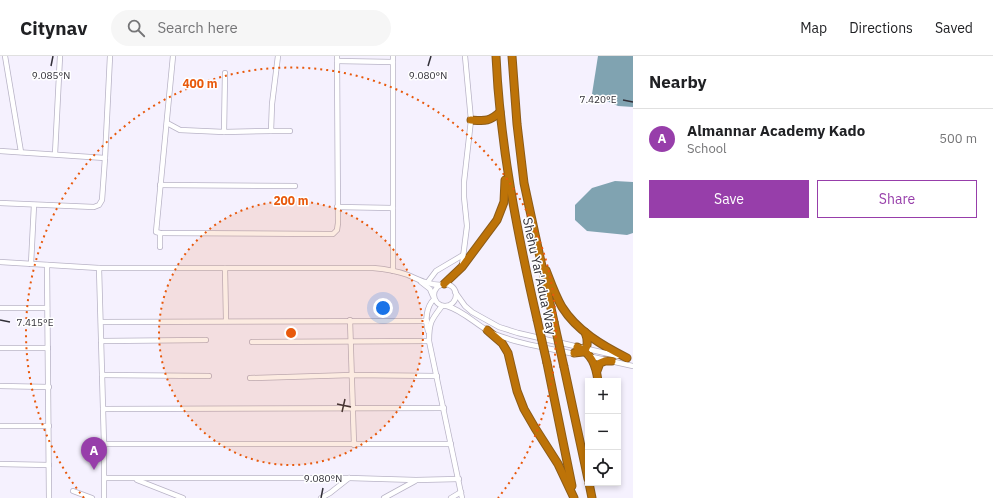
<!DOCTYPE html>
<meta charset="utf-8">
<style>
:root{--surface:#fff;--page:#f6f6f6;--text:#202124;--muted:#757577;--line:#e0e0e0;--accent:#973eaa}
body{margin:0;font-family:"IBM Plex Sans",sans-serif;background:var(--page);color:var(--text)}
.controls{position:absolute;right:12px;bottom:12px;display:grid;overflow:hidden;border-radius:0px;box-shadow:0 2px 6px #0003}
.controls button{width:36px;height:36px;display:grid;place-items:center;padding:0;border:0;border-bottom:1px solid var(--line);background:var(--surface);color:var(--text);font:20px sans-serif}
.you{position:absolute;left:383px;top:252px;width:14px;height:14px;margin:-10px;border:3px solid #fff;border-radius:50%;background:#1a73e8;box-shadow:0 0 0 6px #1a73e833}
.badge{display:grid;place-items:center;width:26px;height:26px;border-radius:50%;background:var(--accent);color:#fff;font-size:13px;font-weight:700}
.pin{position:absolute;translate:-50% -33px;filter:drop-shadow(0 1px 2px #0008)}
.pin::after{content:'';position:absolute;top:21px;width:14px;height:12px;background:inherit;clip-path:polygon(0 0,100% 0,50% 100%)}
.list{margin:0;padding:0;list-style:none}
h2{display:flex;justify-content:space-between;align-items:center;height:52px;margin:0;padding:0 16px;font-size:17px}
h2 small{font-size:13px;font-weight:400;color:var(--muted)}
.list li{display:grid;grid-template-columns:26px 1fr auto;gap:12px;align-items:center;box-sizing:border-box;height:60px;padding:0 16px;border-top:1px solid var(--line)}
.list b{display:block;font-size:15px;white-space:nowrap}
.list p{margin:0;font-size:13px;white-space:nowrap;color:var(--muted)}
.list em{font-size:13px;font-style:normal;color:var(--muted)}
.actions{display:flex;gap:8px;padding:12px 16px}
.actions a{flex:1;padding:9px 0;border:1px solid var(--accent);border-radius:0px;text-align:center;font-size:14px;color:var(--accent)}
.actions .main{background:var(--accent);color:#fff}
.icon{flex:none;width:22px;height:22px;fill:none;stroke:currentColor;stroke-width:2;stroke-linecap:round;stroke-linejoin:round}
.map{position:relative;flex:none;width:633px;height:442px;overflow:hidden}
header{display:flex;align-items:center;gap:24px;box-sizing:border-box;height:56px;padding:0 20px;background:var(--surface);border-bottom:1px solid var(--line)}
header strong{font-size:19px}
nav{display:flex;gap:22px;margin-inline-start:auto;font-size:14px}
.search{width:280px;height:36px;background:var(--page);display:flex;align-items:center;gap:10px;box-sizing:border-box;padding:0 14px;border-radius:22px;color:var(--muted);font-size:15px}
main{display:flex}
aside{flex:1;background:var(--surface)}
.map>svg:first-child{display:block}
.water{fill:#80a3b1}
.lines{fill:none;stroke-linecap:round;stroke-linejoin:round}
.minor-casing{stroke:#b8b3c6;stroke-width:6}
.highway-casing{stroke:#8c5b18;stroke-width:9}
.minor{stroke:#fff;stroke-width:4.5}
.highway{stroke:#bd7308;stroke-width:7}
.highway-bridge-casing{stroke:#8c5b18;stroke-width:9;stroke-linecap:butt}
.highway-bridge{stroke:#bd7308;stroke-width:7}
.ticks{fill:none;stroke:#312f37;stroke-width:1.5}
.ring{fill:none;stroke:#e8590c;stroke-width:2;stroke-dasharray:2 4}
.labels{text-anchor:middle;stroke-width:3;stroke-linejoin:round;paint-order:stroke}
.street-label{font-size:13px;fill:#312f37;stroke:#fff}
.ticks-label{font-size:10px;text-anchor:middle;fill:#312f37;stroke:#fff;stroke-width:3;stroke-linejoin:round;paint-order:stroke}
.centre{fill:#e8590c;stroke:#fff;stroke-width:2}
.ring-label{font-size:12px;text-anchor:middle;font-weight:bold;fill:#e8590c;stroke:#fff;stroke-width:3;stroke-linejoin:round;paint-order:stroke}
</style>
<header>
<strong>Citynav</strong>
<div class="search"><svg class="icon" aria-label="search" viewBox="0 0 24 24"><circle cx="10" cy="10" r="6"/><path d="M15 15l6 6"/></svg>Search here</div>
<nav><a>Map</a><a>Directions</a><a>Saved</a></nav>
</header>
<main>
<div class="map">
<svg width="633" height="442" viewBox="0 0 633 442">
<rect width="100%" height="100%" fill="#f5f1fe"/>
<!-- water -->
<g class="water">
<polygon points="598,0 633,0 633,51 618,50 592,38"/>
<polygon points="615,125 633,126 633,177 627,179 587,175 575,164 575,149 592,132"/>
</g>
<g class="lines">
<!-- minor casing -->
<g class="minor-casing">
<g id="minor">
<polyline points="5,0 21,96"/>
<polyline points="173,0 156,176 160,177 326,178 333,178 337,174 338,167 337,0"/>
<polyline points="337,5 393,6"/>
<polyline points="167,67 180,74 224,76 271,75 272,48 278,0"/>
<polyline points="271,75 290,75"/>
<polyline points="224,76 225,17"/>
<polyline points="0,95 105,102"/>
<polyline points="55,98 60,0"/>
<polyline points="160,129 295,130"/>
<polyline points="0,147 94,151 99,149 102,144 105,102 110,0"/>
<polyline points="337,151 393,152"/>
<polyline points="160,191 160,177"/>
<path d="M0,206L99,212H373C385,213 397,215 408,219C419,224 429,229 442,229"/>
<polyline points="31,208 34,149"/>
<polyline points="47,209 49,442"/>
<polyline points="462,209 467,170 464,141 464,126 471,64 465,0"/>
<polyline points="99,212 104,388 104,442"/>
<polyline points="225,212 226,264"/>
<polyline points="393,215 393,0"/>
<polyline points="421,226 430,233 433,240"/>
<polyline points="427,227 436,215 463,199"/>
<circle cx="445" cy="239" r="11"/>
<polyline points="455,236 465,250 472,256 499,271 518,277 618,300"/>
<path d="M442,250C431,264 429,267 429,285L462,442"/>
<path d="M447,250C464,255 476,269 492,277C518,288 548,292 575,298"/>
<polyline points="0,252 47,252"/>
<polyline points="350,264 354,389"/>
<polyline points="101,266 427,265"/>
<path d="M428,275C425,265 426,251 434,243"/>
<polyline points="101,285 206,284"/>
<polyline points="252,286 429,285"/>
<polyline points="0,292 48,292"/>
<polyline points="588,300 633,310"/>
<polyline points="102,319 209,320"/>
<polyline points="250,322 352,319 437,320"/>
<polyline points="0,330 49,331"/>
<polyline points="103,353 444,352"/>
<polyline points="0,370 49,370"/>
<polyline points="104,388 451,388"/>
<polyline points="0,408 49,409"/>
<polyline points="105,422 349,422 416,424 459,423"/>
<polyline points="137,424 183,442"/>
<polyline points="73,435 92,442"/>
<polyline points="321,442 330,437 349,422"/>
<polyline points="384,442 415,425"/>
<polyline points="451,442 461,436"/>
</g>
</g>
<!-- highway casing -->
<g class="highway-casing">
<g id="highway">
<path d="M496,0C500,89 517,176 537,263"/>
<polyline points="512,0 517,68 524,127 554,266"/>
<path d="M471,64C485,65 489,66 500,56"/>
<path d="M546,214C551,227 555,239 562,251C577,275 603,290 627,302"/>
<polyline points="444,228 462,211 497,164 504,146 505,124"/>
<polyline points="487,274 502,287 508,297 517,335 524,353 535,372 558,408 574,442"/>
<path d="M577,291C592,297 596,310 598,325"/>
<path d="M574,297L583,296C589,291 588,284 585,276"/>
<polyline points="547,307 572,430"/>
<polyline points="564,311 588,423"/>
<polyline points="597,315 600,307 605,305 612,305"/>
<polyline points="589,427 592,442"/>
</g>
</g>
<!-- minor -->
<use href="#minor" class="minor"/>
<!-- highway -->
<use href="#highway" class="highway"/>
<!-- highway-bridge casing -->
<g class="highway-bridge-casing">
<g id="highway-bridge">
<polyline points="537,263 547,307"/>
<polyline points="554,266 564,311"/>
</g>
</g>
<!-- highway-bridge -->
<use href="#highway-bridge" class="highway-bridge"/>
</g>
<!-- ticks -->
<path class="ticks" d="M51,10L53,0M428,10L431,0M623,44L633,46M0,264L10,266M337,348L351,351M342,356L345,343M321,442L323,432"/>
<!-- distance rings -->
<circle cx="291" cy="277" r="132" fill="#e8590c" fill-opacity=".12"/>
<g class="ring">
<circle cx="291" cy="277" r="132"/>
<path d="M84 442A265 265 0 1 1 498 442"/>
</g>
<g class="labels">
<!-- street labels -->
<g class="street-label">
<text transform="translate(540 220) rotate(78)" y="5">Shehu Yar'Adua Way</text>
</g>
</g>
<g class="ticks-label">
<text x="51" y="23">9.085°N</text>
<text x="428" y="23">9.080°N</text>
<text x="598" y="47">7.420°E</text>
<text x="35" y="270">7.415°E</text>
<text x="323" y="426">9.080°N</text>
</g>
<circle cx="291" cy="277" r="6" class="centre"/>
<g class="ring-label">
<text x="200" y="32">400 m</text>
<text x="291" y="149">200 m</text>
</g>
</svg>
<div class="controls">
<button>+</button>
<button>−</button>
<button><svg class="icon" aria-label="locate" viewBox="0 0 24 24"><circle cx="12" cy="12" r="6"/><path d="M12 2v4M12 18v4M2 12h4M18 12h4"/></svg></button>
</div>
<div class="you"></div>
<div class="pin badge" style="left:94px;top:414px">A</div>
</div>
<aside>
<h2>Nearby<small></small></h2>
<ul class="list">
<li><span class="badge">A</span><div><b>Almannar Academy Kado</b><p>School</p></div><em>500 m</em></li>
</ul>
<div class="actions"><a class="main">Save</a><a>Share</a></div>
</aside>
</main>
